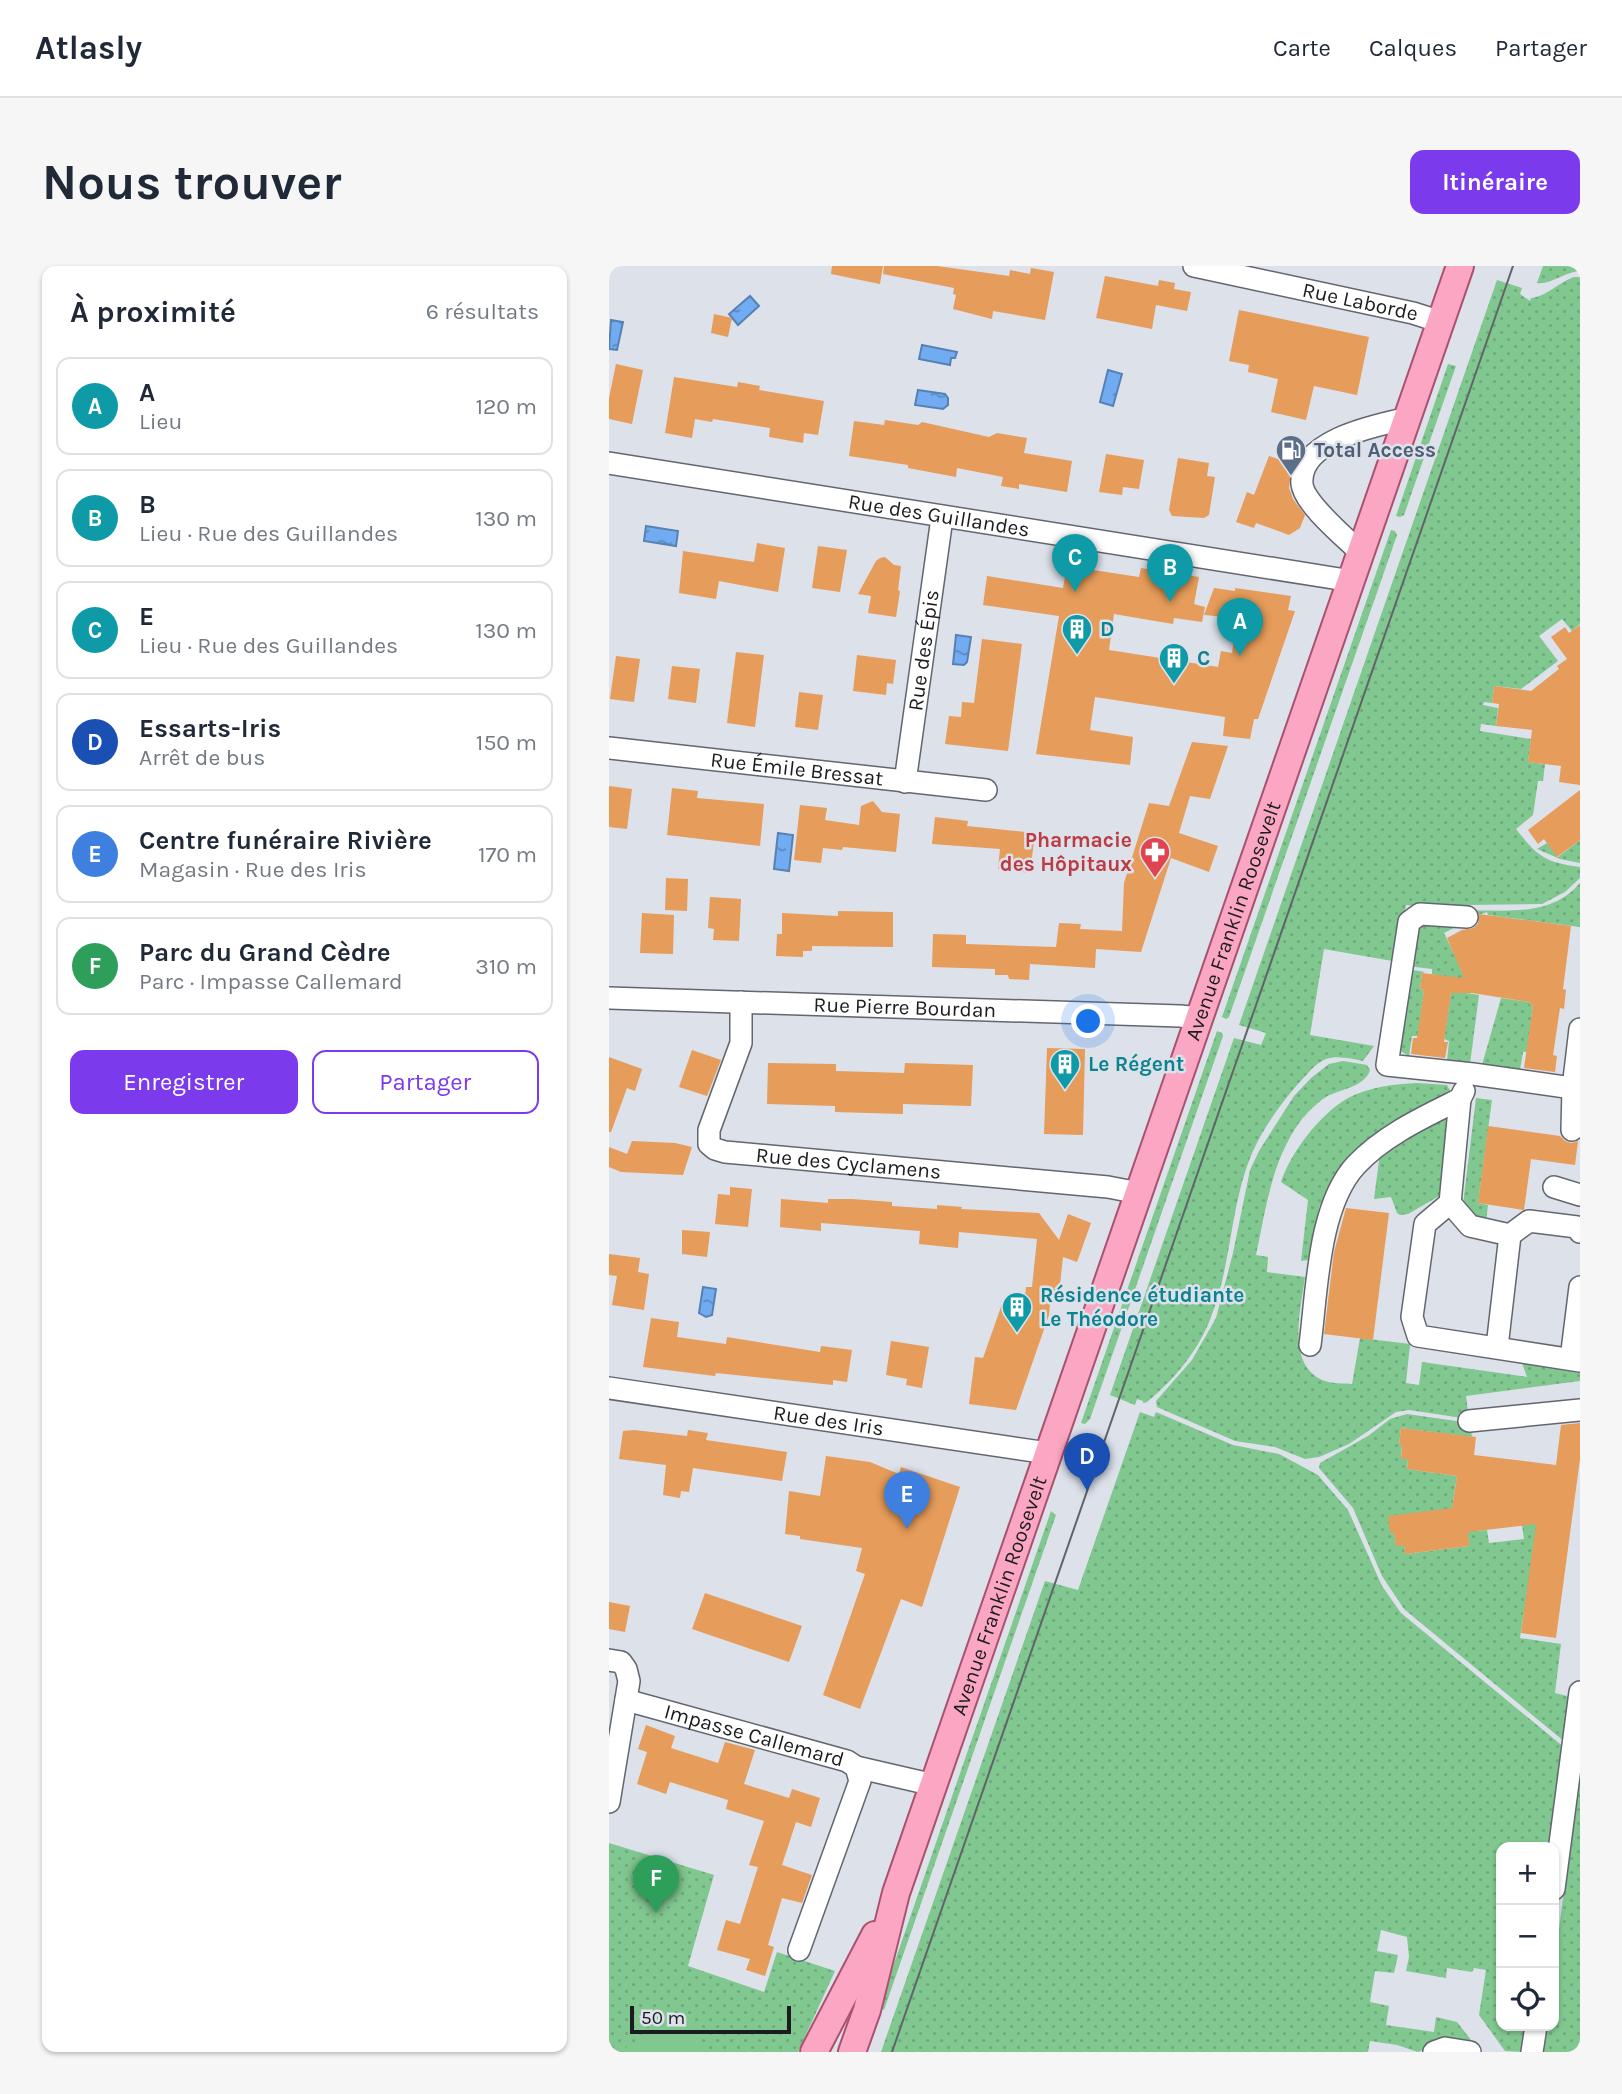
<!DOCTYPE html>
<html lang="fr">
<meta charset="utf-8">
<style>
:root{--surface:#fff;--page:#f6f6f7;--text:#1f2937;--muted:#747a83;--line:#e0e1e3;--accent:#7c3aed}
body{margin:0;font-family:Karla,sans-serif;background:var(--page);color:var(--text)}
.controls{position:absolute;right:21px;bottom:21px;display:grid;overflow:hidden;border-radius:14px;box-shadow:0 2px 5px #0004}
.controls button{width:63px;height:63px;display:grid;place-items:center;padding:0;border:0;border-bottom:2px solid var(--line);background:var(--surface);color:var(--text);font:35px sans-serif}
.scale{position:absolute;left:21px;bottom:18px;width:161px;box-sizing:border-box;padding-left:7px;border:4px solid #1a1c1f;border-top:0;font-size:19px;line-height:24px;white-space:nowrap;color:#1a1c1f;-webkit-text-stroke:5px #dce1ea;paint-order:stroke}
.you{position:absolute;left:480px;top:756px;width:24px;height:24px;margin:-18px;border:5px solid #fff;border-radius:50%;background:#1a73e8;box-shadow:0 0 0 10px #1a73e833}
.badge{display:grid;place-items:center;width:46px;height:46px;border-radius:50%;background:var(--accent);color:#fff;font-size:23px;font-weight:700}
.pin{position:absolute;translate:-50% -58px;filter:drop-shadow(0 2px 4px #0008)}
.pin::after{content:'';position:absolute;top:37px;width:24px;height:21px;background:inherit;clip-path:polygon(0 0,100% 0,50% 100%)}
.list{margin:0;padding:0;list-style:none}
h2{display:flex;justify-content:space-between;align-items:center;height:91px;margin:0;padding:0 28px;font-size:30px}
h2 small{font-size:23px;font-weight:400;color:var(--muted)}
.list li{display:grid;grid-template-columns:46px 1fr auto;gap:21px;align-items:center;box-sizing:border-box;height:98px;margin:0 14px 14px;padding:0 14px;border:2px solid var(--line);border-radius:14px}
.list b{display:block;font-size:26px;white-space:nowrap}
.list p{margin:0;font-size:23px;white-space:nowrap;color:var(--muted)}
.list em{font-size:23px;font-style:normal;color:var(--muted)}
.actions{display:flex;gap:14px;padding:21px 28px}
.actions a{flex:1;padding:16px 0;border:2px solid var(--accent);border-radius:14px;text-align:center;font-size:24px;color:var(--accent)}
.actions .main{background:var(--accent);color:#fff}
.icon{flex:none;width:38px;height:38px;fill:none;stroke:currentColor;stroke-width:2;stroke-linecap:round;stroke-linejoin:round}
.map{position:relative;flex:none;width:971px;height:1786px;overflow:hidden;border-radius:14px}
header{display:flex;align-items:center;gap:42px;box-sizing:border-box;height:98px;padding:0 35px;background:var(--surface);border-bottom:2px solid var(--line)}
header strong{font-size:33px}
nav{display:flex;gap:38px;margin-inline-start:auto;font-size:24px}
.intro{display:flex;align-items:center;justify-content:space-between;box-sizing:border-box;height:168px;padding:0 42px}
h1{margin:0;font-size:49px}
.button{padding:18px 32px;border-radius:14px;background:var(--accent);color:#fff;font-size:24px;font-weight:700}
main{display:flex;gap:42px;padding:0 42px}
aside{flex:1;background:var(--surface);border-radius:14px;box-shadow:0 2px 5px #0004}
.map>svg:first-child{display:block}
.grass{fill:url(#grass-dots)}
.garden{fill:#81c790}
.water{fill:url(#water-ripples);stroke:#5780b3;stroke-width:2}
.building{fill:#e69c5a}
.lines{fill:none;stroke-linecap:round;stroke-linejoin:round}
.minor-casing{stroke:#62666e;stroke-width:24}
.major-casing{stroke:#aa5170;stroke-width:30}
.minor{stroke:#fff;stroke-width:21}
.major{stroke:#fba7c3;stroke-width:26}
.tram{stroke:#616469;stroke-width:2}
.labels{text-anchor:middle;stroke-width:5;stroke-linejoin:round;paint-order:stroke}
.street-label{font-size:21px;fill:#1a1c1f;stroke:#dce1ea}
.service-label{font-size:21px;font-weight:bold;fill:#4e5e75;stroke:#dce1ea;text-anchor:start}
.culture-label{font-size:21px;font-weight:bold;fill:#0d838f;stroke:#dce1ea;text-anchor:start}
.health-label{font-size:21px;font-weight:bold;fill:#be3a42;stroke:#dce1ea;text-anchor:end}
</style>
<header>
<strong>Atlasly</strong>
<nav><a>Carte</a><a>Calques</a><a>Partager</a></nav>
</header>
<div class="intro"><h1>Nous trouver</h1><a class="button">Itinéraire</a></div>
<main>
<aside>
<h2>À proximité<small>6 résultats</small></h2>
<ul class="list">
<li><span class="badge" style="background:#0f9aa8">A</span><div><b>A</b><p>Lieu</p></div><em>120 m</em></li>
<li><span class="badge" style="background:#0f9aa8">B</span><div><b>B</b><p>Lieu · Rue des Guillandes</p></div><em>130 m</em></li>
<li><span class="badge" style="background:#0f9aa8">C</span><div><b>E</b><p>Lieu · Rue des Guillandes</p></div><em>130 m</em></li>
<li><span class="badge" style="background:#1a4fb4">D</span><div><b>Essarts-Iris</b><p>Arrêt de bus</p></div><em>150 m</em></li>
<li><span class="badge" style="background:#3f7fe0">E</span><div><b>Centre funéraire Rivière</b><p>Magasin · Rue des Iris</p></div><em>170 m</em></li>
<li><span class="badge" style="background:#2e9e5b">F</span><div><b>Parc du Grand Cèdre</b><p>Parc · Impasse Callemard</p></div><em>310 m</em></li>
</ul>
<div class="actions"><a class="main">Enregistrer</a><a>Partager</a></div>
</aside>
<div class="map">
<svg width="971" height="1786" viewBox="0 0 971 1786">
<defs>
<pattern id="grass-dots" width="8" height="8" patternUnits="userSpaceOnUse" patternTransform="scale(1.75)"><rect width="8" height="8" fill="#81c790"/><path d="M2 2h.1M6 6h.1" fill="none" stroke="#6faa7c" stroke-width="1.8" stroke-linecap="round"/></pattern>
<pattern id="water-ripples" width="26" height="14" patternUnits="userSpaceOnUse" patternTransform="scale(1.75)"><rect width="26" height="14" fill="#71abf2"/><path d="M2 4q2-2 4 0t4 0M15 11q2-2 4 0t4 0" fill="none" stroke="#5c8ac3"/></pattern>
</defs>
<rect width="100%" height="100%" fill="#dce1ea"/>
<!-- grass -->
<g class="grass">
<path d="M934,0H971V5C956,6 941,19 928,17Z"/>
<path d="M965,11H971V358L963,365L953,353L930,370L949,395L912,423L885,420L883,437L875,436L874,439L889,442L887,460L872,458L871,465L922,473L919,496L936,498L934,515H929L924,549L907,563C929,591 936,596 971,601V612L956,626L933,638L855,639L842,640L841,644L797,639L789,696L715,683L701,769L765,780L754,795C743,793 729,789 717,793C706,797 697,810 689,818C672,837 655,861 644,885C621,937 623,998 602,1051C590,1084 565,1114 538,1136L534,1137V1135L528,1133L526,1139L501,1129L625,772L652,779L657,767L630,759L888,14L913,22L911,28L921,35L922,32C936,31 949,17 965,11Z"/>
<polygon points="839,98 847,100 795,249 791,251 787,250"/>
<polygon points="782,264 786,265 788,269 620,751 617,753 613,751"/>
<polygon points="971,574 971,597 951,593 928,583 938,577 949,591"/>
<path d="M971,617V661L879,649L878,646L873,648L850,645C894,642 939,654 971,617Z"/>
<polygon points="856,656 835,667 845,688 848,687 852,705 856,705 858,717 823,708 823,703 798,700 807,659"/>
<polygon points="798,703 816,706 813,707 811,723 815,724 809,770 803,770 800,790 793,786 789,780"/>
<polygon points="845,725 870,729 861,798 838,795 840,775 835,773 842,727 845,727"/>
<polygon points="892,732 921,736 920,738 924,739 918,786 914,786 911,804 873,799"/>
<polygon points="608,765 613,767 614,770 481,1153 476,1158 472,1157"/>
<path d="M734,795L758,799L761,804C756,821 731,823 717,831C709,836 699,846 693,853C663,892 657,942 647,989L659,991L658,1006L696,1011C692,1042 676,1101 716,1115C724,1118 734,1117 743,1118L751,1072L801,1078L797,1117L810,1119L813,1096L918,1111L912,1094L971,1102V1115L857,1130L860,1153L800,1144L787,1146L740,1178L710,1191L696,1193L666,1181L626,1175L548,1141L547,1135L583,1094L607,1052L624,987L641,904L650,885L685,830L702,812L720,798Z"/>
<path d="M808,817L838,819L842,826L730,905L710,941L704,989L699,994L692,995L699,934L672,916C682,886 711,848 739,832C760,821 785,818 808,817Z"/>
<polygon points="867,832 883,834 869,937 879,939 877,956 866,951 854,938"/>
<polygon points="840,845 832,929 799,948 791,949 788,947 782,931 765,933 771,887"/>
<polygon points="531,1146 545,1151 547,1146 624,1179 670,1188 709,1209 739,1244 773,1320 792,1347 956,1482 942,1581 892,1581 892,1760 918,1760 914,1786 896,1785 870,1749 877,1704 865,1702 863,1706 838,1702 837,1712 797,1705 800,1691 798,1671 772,1664 768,1685 789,1689 785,1707 766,1705 761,1736 780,1740 777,1759 825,1766 827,1751 848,1756 866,1779 827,1779 809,1786 788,1779 761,1775 759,1786 272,1786 436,1315 469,1324"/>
<polygon points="798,1148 861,1157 863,1171 792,1162 790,1179 793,1180 792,1192 799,1193 798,1203 848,1210 843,1242 781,1267 785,1267 787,1279 795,1279 796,1288 860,1280 858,1261 867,1253 868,1265 878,1264 880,1277 915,1273 913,1259 933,1232 923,1345 915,1345 911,1372 952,1378 946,1427 962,1431 956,1476 795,1343 773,1310 744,1242 710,1202 711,1197 759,1170 781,1153"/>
<polygon points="442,1245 447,1249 275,1744 270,1741"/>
<polygon points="971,1500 971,1786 934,1786 937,1760 945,1760 945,1702"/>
<polygon points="0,1577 105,1609 79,1700 155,1726 168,1686 226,1705 189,1786 0,1786"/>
</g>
<!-- garden -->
<polygon class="garden" points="76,1746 95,1779 83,1786 9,1786"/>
<!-- water -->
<g class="water">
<polygon points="141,30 150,40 129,59 120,48"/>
<polygon points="2,54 14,56 8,84 0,83"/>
<polygon points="313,79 348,86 346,92 342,92 341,99 310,93"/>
<polygon points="499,104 513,108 504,140 491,136"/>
<polygon points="309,124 336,128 339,132 339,139 334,143 306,139"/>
<polygon points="37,260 69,265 67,280 35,275"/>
<polygon points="347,369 362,371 358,396 355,399 344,398"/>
<polygon points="169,567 184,569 180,605 165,603"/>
<polygon points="94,1021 107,1023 103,1049 97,1051 90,1047"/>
</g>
<!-- building -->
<g class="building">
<polygon points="223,0 274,0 271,18 222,8"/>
<polygon points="275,0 328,0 400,10 401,4 421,8 422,2 445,6 436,54 384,45 383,53 344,43 347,29 344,28 345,22 274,8"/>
<polygon points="496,10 549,20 550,14 566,17 565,23 582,26 578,45 547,39 543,63 487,52"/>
<polygon points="630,44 760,71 748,129 705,120 697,154 662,146 669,113 639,106 640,99 620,95"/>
<polygon points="105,48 123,52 119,71 102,67"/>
<polygon points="7,98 34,104 23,158 0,153 0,132"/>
<polygon points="65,111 128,121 129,116 151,120 150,124 215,135 209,169 195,167 194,177 160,171 161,162 104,153 103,156 86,153 83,172 56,167"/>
<polygon points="276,154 309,159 313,156 380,171 388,167 418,172 415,187 463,195 458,226 410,218 410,223 392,220 394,211 348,202 347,211 299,202 299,199 240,190 245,155 275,159"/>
<polygon points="497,188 535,194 530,223 514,221 513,229 490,226"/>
<polygon points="660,190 683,198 680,222 684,233 696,249 691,262 680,269 647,257 645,262 627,256 638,226 645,229"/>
<polygon points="569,192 600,197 598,210 606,211 600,249 595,252 563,250 560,244"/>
<polygon points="148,277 176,282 169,326 110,315 107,333 70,327 74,285 145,296"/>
<polygon points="209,280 238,284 231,326 203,322"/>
<polygon points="276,291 285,299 292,300 289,324 291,325 287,351 259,347 262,330 249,328 267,295 271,292"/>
<polygon points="458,300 530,311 532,302 590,311 585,338 596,341 593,356 565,352 564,358 505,348 500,384 609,401 612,385 623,387 628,352 595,349 605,322 626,325 626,322 682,330 679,344 686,345 649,453 645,453 641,473 614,470 616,451 486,431 481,464 524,471 521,499 427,488 450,350 374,339 378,310 454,322"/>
<polygon points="971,359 971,519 950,516 952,500 919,496 923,464 887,460 890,438 883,437 885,420 922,425 950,403 948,400 958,393 942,371 956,361 960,367"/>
<polygon points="373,373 413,378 399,485 336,478 340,450 352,451 353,436 365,437"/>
<polygon points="127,386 155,389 146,461 118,457"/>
<polygon points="248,389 287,394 284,418 278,417 277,429 244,425"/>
<polygon points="7,390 31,393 25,436 1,433"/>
<polygon points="63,400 91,403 87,437 59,433"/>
<polygon points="190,426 214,429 209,464 186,461"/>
<polygon points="583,476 619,480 601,533 581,530 570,567 609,580 600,606 562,592 532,686 487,683 486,702 421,698 420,714 400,713 399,709 386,709 386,703 323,701 324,668 357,669 357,678 447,681 450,657 472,658 471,663 513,665 515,617 540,537 560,540"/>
<polygon points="0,520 23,523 18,563 0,561"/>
<polygon points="63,522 89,525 88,532 155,538 151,580 58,569"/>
<polygon points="971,524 971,574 948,591 935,573 929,578 919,564"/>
<polygon points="264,535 273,546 291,548 287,586 234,581 233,584 214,582 212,597 185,594 191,539 218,542 216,554 250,559 252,540"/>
<polygon points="326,551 359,555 358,560 426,567 421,607 389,603 391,583 323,578"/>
<polygon points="57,612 79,613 78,645 56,644"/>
<polygon points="101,631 132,633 130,675 104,674 105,663 99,662"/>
<polygon points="229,645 284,646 284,681 203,680 203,685 194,685 194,691 167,690 168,668 173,668 173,647 229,650"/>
<polygon points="33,647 65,649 64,688 31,687"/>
<polygon points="870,648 962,660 954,723 957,724 955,743 951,742 944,789 948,790 946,806 915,802 924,739 920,738 921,736 863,727 842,727 835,776 839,776 836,792 802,788 804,772 808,772 815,724 811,723 813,707 855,712 838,672 853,664 864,662 869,658"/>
<polygon points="438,782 476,783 474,869 435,868"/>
<polygon points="83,784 112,794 98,830 70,821"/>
<polygon points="0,791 33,803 26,825 18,822 2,866 0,866"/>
<polygon points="159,797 227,798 227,805 295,807 296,797 364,799 362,840 294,838 294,848 226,846 226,840 158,838"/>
<polygon points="879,860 951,870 956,875 962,877 969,875 966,899 922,893 915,944 869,937"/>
<polygon points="23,875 66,877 83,881 74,909 12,906 0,901 0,881 18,888"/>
<polygon points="121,921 143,923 139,961 106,958 109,928 121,929"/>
<polygon points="172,933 219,937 219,933 243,933 283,936 283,940 328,943 328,939 353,941 352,943 430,947 450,974 459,948 482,957 468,996 454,991 449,1037 441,1037 440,1049 407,1144 360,1138 366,1091 374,1092 393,1038 415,1041 417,1021 423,1021 428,973 350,966 349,982 310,978 311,965 212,957 212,965 171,961"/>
<polygon points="737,942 780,947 764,1074 715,1068 725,986"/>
<polygon points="73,964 101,966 98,991 73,988"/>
<polygon points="0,988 31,992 29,1006 40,1008 35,1044 3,1039 8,1010 0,1009"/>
<polygon points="42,1052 70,1056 68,1071 117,1078 118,1071 211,1086 212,1080 243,1084 238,1116 224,1114 224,1119 107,1107 106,1110 34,1101"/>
<polygon points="282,1075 320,1081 313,1122 297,1119 298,1113 277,1109"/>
<polygon points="971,1157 971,1193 947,1372 912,1367 927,1258 859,1266 860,1280 796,1288 795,1279 787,1280 785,1267 781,1267 779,1250 843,1242 848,1210 798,1203 799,1193 792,1193 793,1180 790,1179 792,1162 867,1171 865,1189 947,1199 952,1159"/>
<polygon points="25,1164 78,1170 79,1164 99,1167 97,1174 178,1186 173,1215 84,1202 80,1226 72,1225 71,1232 54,1229 57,1199 10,1193 14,1165"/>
<polygon points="217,1190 261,1196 290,1208 292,1201 351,1221 313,1341 292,1333 251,1443 214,1429 256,1308 247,1305 253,1282 191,1273 191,1270 176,1268 180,1225 211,1230"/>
<polygon points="96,1327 193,1360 180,1396 83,1363"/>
<polygon points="0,1336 21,1340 16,1366 0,1363"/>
<polygon points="37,1459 66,1470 62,1482 109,1497 116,1476 146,1484 135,1518 180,1532 183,1523 211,1532 202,1561 187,1556 173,1599 203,1609 193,1637 173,1632 159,1679 165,1681 156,1710 137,1704 141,1693 108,1684 117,1654 131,1658 149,1601 140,1599 155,1555 117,1543 119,1534 61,1516 57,1528 28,1518 38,1486 29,1483"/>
</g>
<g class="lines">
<!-- minor casing -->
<g class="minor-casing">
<g id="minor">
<path id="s1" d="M585,0L804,47L832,56"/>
<path id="s2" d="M0,197L743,315"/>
<path d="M752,287C738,273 695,238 693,218C689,174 768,159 799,152"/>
<path id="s3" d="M0,482L377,524"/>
<path id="s4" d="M296,516L333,252"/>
<polyline points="858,651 811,648 800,656 778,799 864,808 971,823"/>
<path id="s5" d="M0,732L571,750L591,752"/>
<path id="s6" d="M132,736V777L100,864V878L106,883L116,886L499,921L530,927"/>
<polyline points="851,833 841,937 816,958 803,1051 809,1070 971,1095"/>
<polyline points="963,864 964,822 971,763"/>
<polyline points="945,921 971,929"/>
<polyline points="841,937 861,960 901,969 920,955 968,961 971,966"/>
<path d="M701,1079C708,1025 709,940 747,899C775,869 815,851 851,833L855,825"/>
<polyline points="888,1081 901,969"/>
<polyline points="962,1093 971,1021"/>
<path id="s7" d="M0,1122L439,1187"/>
<polyline points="860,1155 971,1144"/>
<polyline points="0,1394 12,1396 17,1403 20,1415 0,1536"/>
<path id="s8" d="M17,1434L238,1495L247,1501L251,1515L190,1684"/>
<polyline points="247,1501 325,1519"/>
<polyline points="945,1623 971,1426"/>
<polyline points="825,1786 836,1782 861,1786"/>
<polyline points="923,1786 927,1760"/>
</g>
</g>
<!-- major casing -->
<g class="major-casing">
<g id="major">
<polyline points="205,1786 266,1669"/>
<path id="s9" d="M243,1786L258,1744L287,1627L851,0"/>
</g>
</g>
<!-- minor -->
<use href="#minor" class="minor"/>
<!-- major -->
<use href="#major" class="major"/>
<!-- tram -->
<polyline class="tram" points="283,1786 904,0"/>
</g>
<!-- icons -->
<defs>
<g id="fuel-pin" transform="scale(1.575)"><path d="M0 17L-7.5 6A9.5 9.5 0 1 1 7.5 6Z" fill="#5c6f8a" stroke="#dce1ea"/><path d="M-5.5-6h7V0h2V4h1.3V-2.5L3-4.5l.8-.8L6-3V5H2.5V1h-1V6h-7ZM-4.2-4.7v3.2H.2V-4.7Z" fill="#fff"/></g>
<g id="building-pin" transform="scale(1.575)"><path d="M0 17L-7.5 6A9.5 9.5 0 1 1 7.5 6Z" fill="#0f9aa8" stroke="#dce1ea"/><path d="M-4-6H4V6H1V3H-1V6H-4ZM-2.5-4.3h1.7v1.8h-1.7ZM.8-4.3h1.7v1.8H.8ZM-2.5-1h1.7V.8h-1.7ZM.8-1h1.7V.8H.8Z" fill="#fff"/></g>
<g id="pharmacy-pin" transform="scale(1.575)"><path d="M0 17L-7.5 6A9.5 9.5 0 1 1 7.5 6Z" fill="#e0444e" stroke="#dce1ea"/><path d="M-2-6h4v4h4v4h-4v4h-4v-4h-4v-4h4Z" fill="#fff"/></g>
</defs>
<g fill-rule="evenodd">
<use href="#fuel-pin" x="682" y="184"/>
<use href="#building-pin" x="468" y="363"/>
<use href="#building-pin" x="565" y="392"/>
<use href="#pharmacy-pin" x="546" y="586"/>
<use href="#building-pin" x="456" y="798"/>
<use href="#building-pin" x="408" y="1041"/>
</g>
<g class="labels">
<!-- street labels -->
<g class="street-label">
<text dy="7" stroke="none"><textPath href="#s1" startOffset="170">Rue Laborde</textPath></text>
<text dy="7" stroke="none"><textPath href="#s2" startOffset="334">Rue des Guillandes</textPath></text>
<text dy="7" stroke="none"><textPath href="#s4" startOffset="133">Rue des Épis</textPath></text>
<text dy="7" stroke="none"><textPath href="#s3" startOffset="189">Rue Émile Bressat</textPath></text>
<text dy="7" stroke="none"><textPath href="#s9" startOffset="1194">Avenue Franklin Roosevelt</textPath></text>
<text dy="7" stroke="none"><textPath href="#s5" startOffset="296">Rue Pierre Bourdan</textPath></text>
<text dy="7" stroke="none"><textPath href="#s6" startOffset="290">Rue des Cyclamens</textPath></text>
<text dy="7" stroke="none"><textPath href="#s7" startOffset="222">Rue des Iris</textPath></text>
<text dy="7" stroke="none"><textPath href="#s9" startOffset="480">Avenue Franklin Roosevelt</textPath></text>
<text dy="7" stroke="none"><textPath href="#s8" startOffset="133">Impasse Callemard</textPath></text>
</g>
<!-- service labels -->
<g class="service-label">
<text x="705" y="191">Total Access</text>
</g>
<!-- culture labels -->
<g class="culture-label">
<text x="491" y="370">D</text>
<text x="588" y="399">C</text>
<text x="479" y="805">Le Régent</text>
<text x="431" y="1036">Résidence étudiante<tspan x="431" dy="24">Le Théodore</tspan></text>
</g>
<!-- health labels -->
<g class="health-label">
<text x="523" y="581">Pharmacie<tspan x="523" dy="24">des Hôpitaux</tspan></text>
</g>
</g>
</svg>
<div class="controls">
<button>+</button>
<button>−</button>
<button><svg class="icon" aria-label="locate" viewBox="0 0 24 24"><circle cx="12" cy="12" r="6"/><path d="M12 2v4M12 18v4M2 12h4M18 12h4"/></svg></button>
</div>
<div class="scale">50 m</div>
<div class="you"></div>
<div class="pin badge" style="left:631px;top:390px;background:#0f9aa8">A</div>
<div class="pin badge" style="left:561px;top:336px;background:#0f9aa8">B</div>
<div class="pin badge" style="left:466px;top:326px;background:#0f9aa8">C</div>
<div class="pin badge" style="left:478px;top:1225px;background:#1a4fb4">D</div>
<div class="pin badge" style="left:298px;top:1263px;background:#3f7fe0">E</div>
<div class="pin badge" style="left:47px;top:1647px;background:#2e9e5b">F</div>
</div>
</main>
